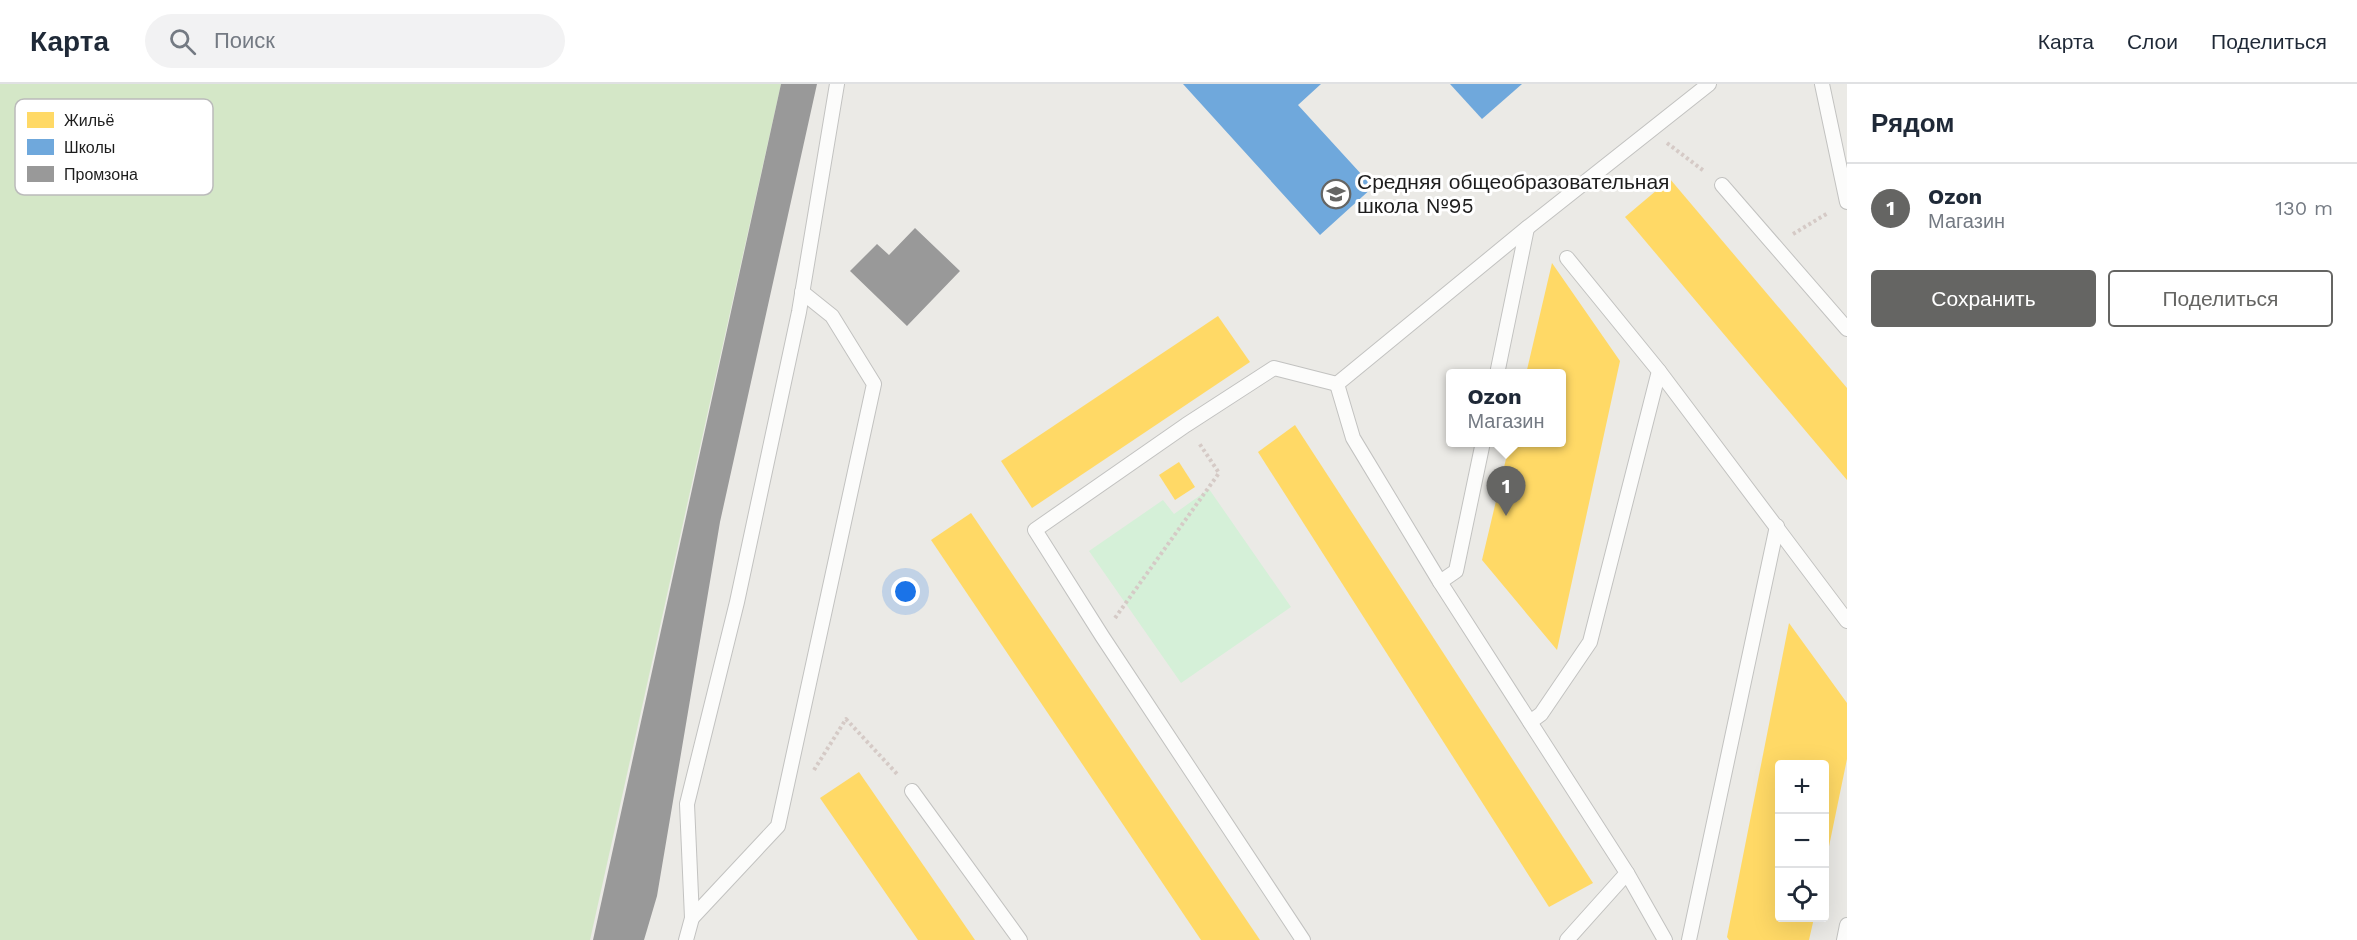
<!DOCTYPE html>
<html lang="ru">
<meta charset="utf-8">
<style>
:root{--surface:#fff;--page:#f2f2f3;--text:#1f2937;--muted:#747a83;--line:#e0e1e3;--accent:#656563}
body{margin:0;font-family:"Work Sans",sans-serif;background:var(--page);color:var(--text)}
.controls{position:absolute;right:18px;bottom:18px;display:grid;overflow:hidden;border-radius:6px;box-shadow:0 6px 24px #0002}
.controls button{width:54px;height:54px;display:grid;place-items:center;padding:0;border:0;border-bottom:2px solid var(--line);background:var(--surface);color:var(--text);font:30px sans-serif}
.you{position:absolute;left:906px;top:508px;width:21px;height:21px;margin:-15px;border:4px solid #fff;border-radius:50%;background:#1a73e8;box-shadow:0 0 0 9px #1a73e833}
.badge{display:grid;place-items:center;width:39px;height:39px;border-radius:50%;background:var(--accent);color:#fff;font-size:20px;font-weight:700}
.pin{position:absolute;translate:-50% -50px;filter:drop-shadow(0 2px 3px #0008)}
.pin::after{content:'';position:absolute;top:32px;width:21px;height:18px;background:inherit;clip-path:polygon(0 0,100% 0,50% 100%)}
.popup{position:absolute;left:1446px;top:285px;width:120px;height:78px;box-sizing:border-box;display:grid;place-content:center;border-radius:6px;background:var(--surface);filter:drop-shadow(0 2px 4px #0005);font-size:20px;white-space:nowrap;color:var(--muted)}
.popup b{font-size:22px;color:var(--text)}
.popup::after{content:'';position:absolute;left:50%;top:100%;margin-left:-12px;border:12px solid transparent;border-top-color:var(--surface)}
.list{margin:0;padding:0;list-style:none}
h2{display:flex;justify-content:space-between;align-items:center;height:78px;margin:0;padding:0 24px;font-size:26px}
h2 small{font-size:20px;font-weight:400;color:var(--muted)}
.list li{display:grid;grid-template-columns:39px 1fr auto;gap:18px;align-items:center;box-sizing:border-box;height:90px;padding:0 24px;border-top:2px solid var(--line)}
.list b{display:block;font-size:22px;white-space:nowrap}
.list p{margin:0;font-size:20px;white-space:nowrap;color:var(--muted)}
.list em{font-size:20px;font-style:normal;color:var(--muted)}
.actions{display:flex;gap:12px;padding:18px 24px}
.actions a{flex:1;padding:14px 0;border:2px solid var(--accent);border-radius:6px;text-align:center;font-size:21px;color:var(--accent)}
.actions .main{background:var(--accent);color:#fff}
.icon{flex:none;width:33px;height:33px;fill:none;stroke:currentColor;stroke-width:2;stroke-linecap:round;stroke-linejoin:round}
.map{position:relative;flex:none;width:1847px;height:856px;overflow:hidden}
header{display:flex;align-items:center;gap:36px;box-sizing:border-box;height:84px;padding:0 30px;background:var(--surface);border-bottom:2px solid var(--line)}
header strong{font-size:28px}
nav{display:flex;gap:33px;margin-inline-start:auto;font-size:21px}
.search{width:420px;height:54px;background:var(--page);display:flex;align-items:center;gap:15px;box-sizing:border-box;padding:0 21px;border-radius:33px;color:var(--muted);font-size:22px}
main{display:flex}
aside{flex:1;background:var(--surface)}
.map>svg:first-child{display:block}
.grass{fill:#d4e7c7}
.park{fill:#d5f0d8}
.homes{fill:#ffd966}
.schools{fill:#6fa8dc}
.industry{fill:#999}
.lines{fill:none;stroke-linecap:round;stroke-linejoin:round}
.service-casing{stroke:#c2c2c0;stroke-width:16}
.path{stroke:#d5cac6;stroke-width:4;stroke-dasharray:3 3;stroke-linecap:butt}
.service{stroke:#fcfcfb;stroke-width:14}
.labels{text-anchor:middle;stroke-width:6;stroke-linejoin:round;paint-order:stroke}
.poi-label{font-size:21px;fill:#1d1d1d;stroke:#fff;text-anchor:start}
.key{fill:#fff;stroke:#bbb;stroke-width:1.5}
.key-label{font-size:16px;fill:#1d1d1d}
</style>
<header>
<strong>Карта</strong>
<div class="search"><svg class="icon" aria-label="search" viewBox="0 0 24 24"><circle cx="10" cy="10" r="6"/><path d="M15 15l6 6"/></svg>Поиск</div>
<nav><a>Карта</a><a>Слои</a><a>Поделиться</a></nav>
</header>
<main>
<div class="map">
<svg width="1847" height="856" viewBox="0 0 1847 856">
<rect width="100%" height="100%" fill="#ebeae6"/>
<!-- grass -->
<polygon class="grass" points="0,0 781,0 590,856 0,856"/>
<!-- park -->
<polygon class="park" points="1209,405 1291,523 1181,599 1089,467 1163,416 1174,430"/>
<!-- homes -->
<g class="homes">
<polygon points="1670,95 1847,304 1847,396 1625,133"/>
<polygon points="1552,179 1620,277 1557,566 1482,476 1510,358 1562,358 1562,290 1526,290"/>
<polygon points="1218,232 1250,278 1032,424 1001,377"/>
<polygon points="1295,341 1593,799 1549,823 1258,368"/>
<polygon points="1179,378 1195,403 1175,416 1159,391"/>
<polygon points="971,429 1260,856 1201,856 931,456"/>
<polygon points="1789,539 1847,619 1847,675 1826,777 1824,680 1780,680 1780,834 1814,834 1809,856 1729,856 1727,853"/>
<polygon points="859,688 975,856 918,856 820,714"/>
</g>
<!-- schools -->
<g class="schools">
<polygon points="1183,0 1321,0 1298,21 1373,103 1320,151"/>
<polygon points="1450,0 1522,0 1482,35"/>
</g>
<!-- industry -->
<g class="industry">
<polygon points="781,0 817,0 720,438 657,812 644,856 593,856"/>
<polygon points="915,144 960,187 907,242 850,187 877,160 889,171"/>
</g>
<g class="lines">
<!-- service casing -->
<g class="service-casing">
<g id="service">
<polyline points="1822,0 1847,118"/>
<polyline points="1722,101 1847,245"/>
<polyline points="1659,287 1847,537"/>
<polyline points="1497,290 1527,144"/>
<polyline points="1440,498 1456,487 1483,358"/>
<polyline points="1530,638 1541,630 1590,558 1659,287 1567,174"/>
<polyline points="912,707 1020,856"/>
<polyline points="1627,789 1665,856"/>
<polyline points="692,834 778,742 874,300 832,232 802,208"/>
<polyline points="686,856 692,834 687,720 737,518 799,228 837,0"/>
<polyline points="1303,856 1102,552 1035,446 1186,341 1274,284 1337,300"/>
<polyline points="1567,856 1627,789 1440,498 1353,354 1337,300 1527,144 1709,0"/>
<polyline points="1689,856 1777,442"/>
<polyline points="1844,856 1847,841"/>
</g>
</g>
<!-- path -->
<g class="path">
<polyline points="1667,59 1704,87"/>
<polyline points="1793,150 1828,129"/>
<polyline points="1115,534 1219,389 1199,359"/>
<polyline points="814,686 846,635 898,691"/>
</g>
<!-- service -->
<use href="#service" class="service"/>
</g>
<!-- icons -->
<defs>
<g id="school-ring" transform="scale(1.5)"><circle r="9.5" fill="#fff" stroke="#656563" stroke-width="1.5"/><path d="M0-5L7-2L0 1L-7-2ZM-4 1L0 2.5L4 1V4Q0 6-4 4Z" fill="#656563"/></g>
</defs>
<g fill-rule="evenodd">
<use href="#school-ring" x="1336" y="110"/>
</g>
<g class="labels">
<!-- poi labels -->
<g class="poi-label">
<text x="1357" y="105">Средняя общеобразовательная<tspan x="1357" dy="24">школа №95</tspan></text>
</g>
</g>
<!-- legend -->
<rect x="15" y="15" width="198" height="96" rx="9" class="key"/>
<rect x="27" y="28" width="27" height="16" fill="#ffd966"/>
<rect x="27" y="55" width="27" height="16" fill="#6fa8dc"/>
<rect x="27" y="82" width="27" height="16" fill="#999"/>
<g class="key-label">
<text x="64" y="42">Жильё</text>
<text x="64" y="69">Школы</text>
<text x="64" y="96">Промзона</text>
</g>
</svg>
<div class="controls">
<button>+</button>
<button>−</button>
<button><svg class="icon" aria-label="locate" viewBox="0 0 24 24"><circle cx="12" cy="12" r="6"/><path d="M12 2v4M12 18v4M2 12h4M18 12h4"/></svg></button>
</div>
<div class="you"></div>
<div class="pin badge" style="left:1506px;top:432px">1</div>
<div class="popup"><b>Ozon</b>Магазин</div>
</div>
<aside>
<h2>Рядом<small></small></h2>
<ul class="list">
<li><span class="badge">1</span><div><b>Ozon</b><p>Магазин</p></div><em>130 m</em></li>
</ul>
<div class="actions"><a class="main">Сохранить</a><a>Поделиться</a></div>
</aside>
</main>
